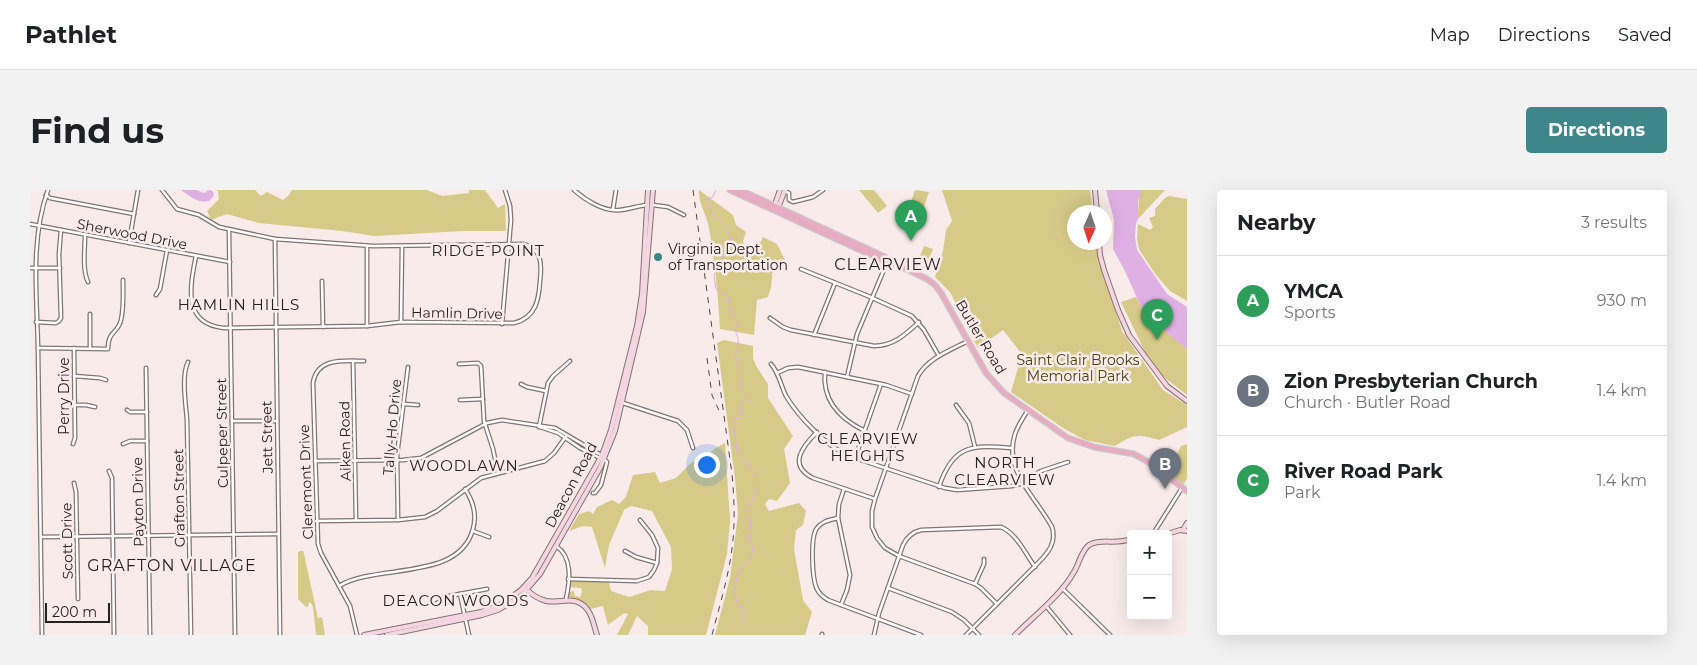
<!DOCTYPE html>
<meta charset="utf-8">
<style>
:root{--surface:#fff;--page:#f2f2f2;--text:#202124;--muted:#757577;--line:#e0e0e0;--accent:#3e8689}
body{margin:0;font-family:Montserrat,sans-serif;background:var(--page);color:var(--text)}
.controls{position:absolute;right:15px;bottom:15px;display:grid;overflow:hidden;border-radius:5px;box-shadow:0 5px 20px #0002}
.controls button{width:45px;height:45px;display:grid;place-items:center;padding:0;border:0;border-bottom:1px solid var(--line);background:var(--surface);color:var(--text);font:25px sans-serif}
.compass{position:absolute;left:1037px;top:15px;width:45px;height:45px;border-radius:50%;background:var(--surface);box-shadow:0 5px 20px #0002;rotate:183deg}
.scale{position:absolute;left:15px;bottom:12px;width:65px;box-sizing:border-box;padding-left:5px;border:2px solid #272221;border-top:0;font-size:14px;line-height:18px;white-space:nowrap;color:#272221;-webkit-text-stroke:4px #f8ebe9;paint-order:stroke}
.you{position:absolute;left:676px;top:274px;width:18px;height:18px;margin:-12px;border:4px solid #fff;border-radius:50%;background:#1a73e8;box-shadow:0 0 0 8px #1a73e833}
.badge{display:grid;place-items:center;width:32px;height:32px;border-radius:50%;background:var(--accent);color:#fff;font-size:16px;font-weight:700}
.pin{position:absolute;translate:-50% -41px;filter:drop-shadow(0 1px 2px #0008)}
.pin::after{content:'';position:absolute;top:26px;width:18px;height:15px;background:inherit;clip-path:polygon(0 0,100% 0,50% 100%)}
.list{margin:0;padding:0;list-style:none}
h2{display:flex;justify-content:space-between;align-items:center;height:65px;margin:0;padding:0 20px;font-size:21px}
h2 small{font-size:16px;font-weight:400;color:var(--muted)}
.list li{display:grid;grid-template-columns:32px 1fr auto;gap:15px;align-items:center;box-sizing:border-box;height:90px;padding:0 20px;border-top:1px solid var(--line)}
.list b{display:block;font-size:19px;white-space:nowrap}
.list p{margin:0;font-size:16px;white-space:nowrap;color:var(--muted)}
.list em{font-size:16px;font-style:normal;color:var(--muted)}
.map{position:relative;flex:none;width:1157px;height:445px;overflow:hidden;border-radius:5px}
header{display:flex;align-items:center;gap:30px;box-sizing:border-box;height:70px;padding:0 25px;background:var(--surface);border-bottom:1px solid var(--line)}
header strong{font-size:24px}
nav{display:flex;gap:28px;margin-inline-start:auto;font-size:18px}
.intro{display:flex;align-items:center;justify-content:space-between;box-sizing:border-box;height:120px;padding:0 30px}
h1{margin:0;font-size:35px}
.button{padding:12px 22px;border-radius:5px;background:var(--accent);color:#fff;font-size:18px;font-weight:700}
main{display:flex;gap:30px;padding:0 30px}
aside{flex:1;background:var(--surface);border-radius:5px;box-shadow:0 5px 20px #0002}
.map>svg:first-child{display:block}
.green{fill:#d7ca89}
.water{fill:#dfb0e3}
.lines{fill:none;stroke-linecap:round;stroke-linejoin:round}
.stream{stroke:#dfb0e3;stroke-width:1}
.street-casing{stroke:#807572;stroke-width:5}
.secondary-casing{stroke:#807572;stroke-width:6}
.primary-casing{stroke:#cbcaca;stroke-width:7}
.street{stroke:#fff;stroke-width:2.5}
.secondary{stroke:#f4d5e1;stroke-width:4}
.primary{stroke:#e8acc2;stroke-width:4.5}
.rail{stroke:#4d4746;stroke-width:1;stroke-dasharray:6 6;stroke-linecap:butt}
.poi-dot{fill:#3e8689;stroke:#f8ebe9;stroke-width:2}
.labels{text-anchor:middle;stroke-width:5;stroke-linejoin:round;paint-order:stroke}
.street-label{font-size:14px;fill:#272221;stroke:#f8ebe9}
.poi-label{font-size:14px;fill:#272221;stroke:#f8ebe9;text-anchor:start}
.park-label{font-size:14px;fill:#4b420e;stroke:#f8ebe9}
.neighbourhood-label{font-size:15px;letter-spacing:1px;fill:#272221;stroke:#f8ebe9}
.quarter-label{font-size:16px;letter-spacing:1px;fill:#272221;stroke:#f8ebe9}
</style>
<header>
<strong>Pathlet</strong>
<nav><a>Map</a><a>Directions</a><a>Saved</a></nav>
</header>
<div class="intro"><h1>Find us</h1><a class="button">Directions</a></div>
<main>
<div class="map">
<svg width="1157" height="445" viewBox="0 0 1157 445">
<rect width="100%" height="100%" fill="#f8ebe9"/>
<!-- green -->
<g class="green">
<polygon points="185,0 225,0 231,6 237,2 253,10 259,5 262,0 397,0 412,6 439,3 439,0 455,0 468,18 475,14 476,41 433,41 344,46 312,41 229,33 197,24 181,30 177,21 189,9 188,1"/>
<path d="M669,0L703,25L706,35L716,42L713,51L715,63L727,59L733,47L747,54L755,70L743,77L741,97L738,107L727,110L724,145L690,139C688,105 685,72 679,38C677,26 668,12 669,0Z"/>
<polygon points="829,0 844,0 857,16 848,23"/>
<polygon points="885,0 899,2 893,20 880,15"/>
<path d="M912,0H1060L1063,22H1044V52L1067,53L1071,77L1092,141L1133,200L1157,215V237L1129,250C1107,244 1104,244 1085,256L1055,250L1033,238L981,202L992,164L973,140L948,158L920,102L905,87L913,61L916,40L922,31Z"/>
<polygon points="1109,0 1135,0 1108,29"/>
<polygon points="1139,6 1157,9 1157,111 1140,101 1126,85 1109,59 1107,49 1108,34 1120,40 1123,37 1119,28 1125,26 1125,19 1135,8"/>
<polygon points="894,56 903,59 898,71 889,68"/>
<polygon points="1106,107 1111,117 1157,159 1157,205 1131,185 1115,162 1091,112"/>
<polygon points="694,150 723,156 723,168 726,176 738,194 738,208 763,246 754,259 760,293 747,311 739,309 735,314 739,321 769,313 776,321 773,335 766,340 764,359 773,410 782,422 775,445 685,445 700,388 708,324 705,288 687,153"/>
<polygon points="695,253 700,331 697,364 676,445 618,445 618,436 607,426 598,445 587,445 598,424 594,423 578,435 573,416 560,419 538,406 539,402 544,401 545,406 550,407 552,402 551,398 539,397 539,390 577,391 579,392 581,401 599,407 621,400 635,401 642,379 641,357 622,321 601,316 594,320 579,355 575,378 562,337 553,336 539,341 549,324 559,321 563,324 567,317 582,310 589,314 596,307 603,285 625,282 630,293 646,288 662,272 675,269 684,259"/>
<polygon points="1157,254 1157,288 1153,296 1137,284 1151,256"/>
<polygon points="271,361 273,361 274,364 288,428 292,427 295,445 286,445 283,417 281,413 279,412 278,417 276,417 268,409 268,362"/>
</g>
<!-- water -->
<g class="water">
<path d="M151,0H167L173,3L177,2L176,1L181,0L184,3L183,7L179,11C167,13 161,7 151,0Z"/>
<polygon points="1076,0 1109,0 1111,6 1108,9 1108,29 1106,33 1105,47 1107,60 1137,104 1157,117 1157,159 1137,143 1111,117 1095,81 1083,59 1084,30"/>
</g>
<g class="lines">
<!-- stream -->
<path class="stream" d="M686,0L683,7L677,9C678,14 681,23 685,27C687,29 690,29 692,31C697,36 699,44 701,50L697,54L696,62L691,68L684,86L686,99L698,107L701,122L708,132L705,140C709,149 710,156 705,164C706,168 708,172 709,176C711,191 707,199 721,210L719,212L712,211L710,219L711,227L703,230L707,261L725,285L726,299L719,319L721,337L718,349L723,357L721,369C709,377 702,394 706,409C707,413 712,418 715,422L712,429L715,433L703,445"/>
<!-- street casing -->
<g class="street-casing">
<g id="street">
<path d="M132,0L147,19L169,25L189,37L245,49L343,56L493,54C512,58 512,74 510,91C509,109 506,128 484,133L371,132L337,136L194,138C152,134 160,96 166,66"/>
<path d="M544,0C555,10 574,22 590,20C599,19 608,16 617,15"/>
<polyline points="754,1 759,3 759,10 763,12 783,7 793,0"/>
<polyline points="16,5 20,8 104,24"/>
<polyline points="623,15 638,17 654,25"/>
<polyline points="583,19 586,0"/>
<polyline points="0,34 200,72"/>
<polyline points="199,40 205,445"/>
<path d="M55,45C55,59 52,79 58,92"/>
<polyline points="245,49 250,445"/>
<polyline points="99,53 108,0"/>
<polyline points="0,78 30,78"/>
<polyline points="771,79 838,106 882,126 894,140 909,166"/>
<polyline points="292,91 293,137"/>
<polyline points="126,105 130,99 137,60"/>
<polyline points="60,124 60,158"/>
<path d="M740,128L753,137L761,140L844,156C863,156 875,145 889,132"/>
<polyline points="6,132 26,133 29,131 31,128 29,64 31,40"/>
<polyline points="371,132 372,56"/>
<polyline points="472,134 481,30 480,16 475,0"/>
<polyline points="337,136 337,56"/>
<polyline points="784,145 805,93"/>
<path d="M938,151C921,160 898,168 888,186L845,309L842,321V337L847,348L855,358L869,366L945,394L951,398L967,414"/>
<path d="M8,158L78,159C78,140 88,144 91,130C94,118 93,103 93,90"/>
<polyline points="323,171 326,330"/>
<path d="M158,172C151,186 156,215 157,230L161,445"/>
<polyline points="429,174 448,173 451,176 454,231 463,259 468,283"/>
<path d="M741,174C749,183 751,196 756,206C768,226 797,257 819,266L915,298L927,300L982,296L990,294L1011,281L1038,272"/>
<polyline points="116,178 120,445"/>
<path d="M795,182C792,211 810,229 835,241"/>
<polyline points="747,183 758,178 768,177 856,195 882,204"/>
<polyline points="44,186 70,188 76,190"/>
<polyline points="817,187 827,144 858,70"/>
<polyline points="491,194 497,197 516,201"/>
<polyline points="430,210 453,209"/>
<polyline points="593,213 648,231 657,240 663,258"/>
<polyline points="374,214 388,215"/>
<polyline points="45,215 56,215 65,217"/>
<polyline points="926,215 939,233 945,257"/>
<polyline points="97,220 100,222 117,222"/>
<polyline points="202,231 247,231"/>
<polyline points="509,237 518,193 523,186 540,171"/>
<polyline points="510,237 528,243 550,258 570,268"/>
<path d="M787,242C773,256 757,275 783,288L845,309"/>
<polyline points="43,254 45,248 44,158"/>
<polyline points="93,254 100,251 117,251"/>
<polyline points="825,268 851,194"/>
<polyline points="285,271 373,270 391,268 457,233 472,230 525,238 571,265"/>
<polyline points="79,281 82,288 84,445"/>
<polyline points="44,293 46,302 48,409"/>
<path d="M909,297C923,254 942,255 982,258"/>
<polyline points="563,303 565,303 571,295 577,272 574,269"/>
<path d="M808,328C800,330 792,331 787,338C780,347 782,389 787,399C789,404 793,407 798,410L891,445"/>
<polyline points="368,330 367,265 378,177"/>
<polyline points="286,331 368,330 395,327 407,321 451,288 515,271 524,263 537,245"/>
<polyline points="443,341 459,347"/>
<polyline points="1123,344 1152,298"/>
<polyline points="11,347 248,344"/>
<path d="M526,356C543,367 540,391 536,409"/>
<polyline points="595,361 606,367 627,373"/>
<polyline points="538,389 607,391 619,387 624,380 627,373 628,358 622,345 610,330"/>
<polyline points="945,394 954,374 954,369"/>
<path d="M309,396C347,373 429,392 443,339C447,325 443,311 435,299"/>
<polyline points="858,398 922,422 934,430 949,445"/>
<polyline points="1032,398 1080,445"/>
<polyline points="430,404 439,445"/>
<polyline points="401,412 408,408 457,399"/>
<polyline points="811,415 817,400 820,385 808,328 809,314 814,299"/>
<polyline points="1016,416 1040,445"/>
<path d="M12,445L8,158C7,106 0,50 18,0"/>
<path d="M327,445L320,416L291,363L288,354L283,193C287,167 314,171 334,171"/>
<polyline points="792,445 792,444"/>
<path d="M844,445L849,423L873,355C877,347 882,342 891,340L971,337C987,344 995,363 1005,377"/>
<path d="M936,445L1007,374C1018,363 1027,353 1022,337C1006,307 973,281 985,244C988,235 993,228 998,220"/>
</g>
</g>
<!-- secondary casing -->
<g class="secondary-casing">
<g id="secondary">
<polyline points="1065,0 1067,22"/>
<polyline points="744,17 750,0"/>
<polyline points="746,20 750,13 755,0"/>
<polyline points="1069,52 1070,65 1074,80 1088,120 1099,145 1137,196 1157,211"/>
<polyline points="1153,340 1157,333"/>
<polyline points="1137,344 1150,340 1157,341"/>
<path d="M496,399C502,405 509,409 516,411C531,414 545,404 557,419C563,426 564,437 567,445"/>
<polyline points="334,445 451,422 468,416 479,409 491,400 502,388 563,281 572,265 581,240 607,136 612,104 618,0"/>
<polyline points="357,445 452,425 468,420 490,407 510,384 570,278 585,241 613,122 623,0"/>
<path d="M985,445C1003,427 1032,404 1044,382C1049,374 1051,361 1059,355C1070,348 1087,355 1101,349"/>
</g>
</g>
<!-- primary casing -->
<g class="primary-casing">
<g id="primary">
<polyline points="700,0 854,71 858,70"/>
<polyline points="710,0 855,67 858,70 897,89 905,95 911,103 956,183 974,203 1038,248 1064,257 1104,264 1118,272 1157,301"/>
</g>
</g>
<!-- street -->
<use href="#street" class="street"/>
<!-- secondary -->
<use href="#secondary" class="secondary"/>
<!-- primary -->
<use href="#primary" class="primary"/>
<!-- rail -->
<g class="rail">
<path d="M663,0L702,284C704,306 705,328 703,350C700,382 690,414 682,445"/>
<polyline points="677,168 682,205 691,225"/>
</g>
</g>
<!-- markers -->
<circle class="poi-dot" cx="628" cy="67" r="5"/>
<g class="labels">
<!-- street labels -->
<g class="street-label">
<text transform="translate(102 44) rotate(11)" y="5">Sherwood Drive</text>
<text transform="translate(427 123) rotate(1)" y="5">Hamlin Drive</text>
<text transform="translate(951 147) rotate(59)" y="5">Butler Road</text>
<text transform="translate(34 206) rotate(-90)" y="5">Perry Drive</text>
<text transform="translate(362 237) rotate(-85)" y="5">Tally-Ho Drive</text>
<text transform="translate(192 243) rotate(-91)" y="5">Culpeper Street</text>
<text transform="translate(237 247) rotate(-91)" y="5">Jett Street</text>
<text transform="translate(315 251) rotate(-91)" y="5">Aiken Road</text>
<text transform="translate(276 292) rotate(-92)" y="5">Cleremont Drive</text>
<text transform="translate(541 295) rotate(-62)" y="5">Deacon Road</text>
<text transform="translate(149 308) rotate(-91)" y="5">Grafton Street</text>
<text transform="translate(108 312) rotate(-91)" y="5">Payton Drive</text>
<text transform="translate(37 351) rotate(-91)" y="5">Scott Drive</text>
</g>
<!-- poi labels -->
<g class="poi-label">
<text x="638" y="64">Virginia Dept.<tspan x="638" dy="16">of Transportation</tspan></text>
</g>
<!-- park labels -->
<g class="park-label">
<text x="1048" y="175">Saint Clair Brooks<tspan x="1048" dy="16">Memorial Park</tspan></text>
</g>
<!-- neighbourhood labels -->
<g class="neighbourhood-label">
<text x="458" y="66">RIDGE POINT</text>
<text x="209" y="120">HAMLIN HILLS</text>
<text x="838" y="254">CLEARVIEW<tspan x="838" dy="17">HEIGHTS</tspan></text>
<text x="975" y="278">NORTH<tspan x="975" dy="17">CLEARVIEW</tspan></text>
<text x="434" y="281">WOODLAWN</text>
<text x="426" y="416">DEACON WOODS</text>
</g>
<!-- quarter labels -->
<g class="quarter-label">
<text x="858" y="80">CLEARVIEW</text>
<text x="142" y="381">GRAFTON VILLAGE</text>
</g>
</g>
</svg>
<div class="controls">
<button>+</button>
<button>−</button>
</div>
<svg class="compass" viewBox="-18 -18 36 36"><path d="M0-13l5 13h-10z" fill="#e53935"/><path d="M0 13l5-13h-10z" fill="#757577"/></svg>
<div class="scale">200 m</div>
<div class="you"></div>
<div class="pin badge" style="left:881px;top:51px;background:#2e9e5b">A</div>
<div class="pin badge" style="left:1135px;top:299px;background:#6b7280">B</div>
<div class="pin badge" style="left:1127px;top:150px;background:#2e9e5b">C</div>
</div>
<aside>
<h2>Nearby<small>3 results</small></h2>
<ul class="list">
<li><span class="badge" style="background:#2e9e5b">A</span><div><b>YMCA</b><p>Sports</p></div><em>930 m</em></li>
<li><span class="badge" style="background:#6b7280">B</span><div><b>Zion Presbyterian Church</b><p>Church · Butler Road</p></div><em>1.4 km</em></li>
<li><span class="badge" style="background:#2e9e5b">C</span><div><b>River Road Park</b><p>Park</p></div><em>1.4 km</em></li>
</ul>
</aside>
</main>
